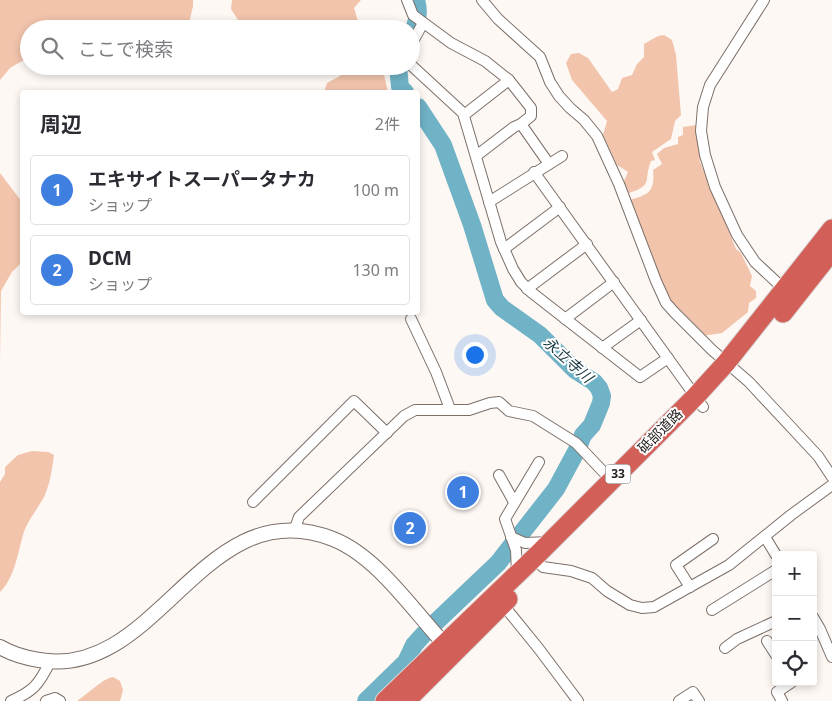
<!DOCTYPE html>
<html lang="ja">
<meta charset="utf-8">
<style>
:root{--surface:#fff;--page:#f7f7f7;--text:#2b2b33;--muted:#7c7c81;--line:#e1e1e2;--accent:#c14799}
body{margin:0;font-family:"Noto Sans","Noto Sans JP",sans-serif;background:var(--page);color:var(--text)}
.controls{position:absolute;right:15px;bottom:15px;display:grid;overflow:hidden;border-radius:5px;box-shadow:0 2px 8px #0003}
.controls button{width:45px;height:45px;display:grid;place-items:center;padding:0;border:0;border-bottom:1px solid var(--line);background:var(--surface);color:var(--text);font:25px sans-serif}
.you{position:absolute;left:474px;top:354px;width:18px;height:18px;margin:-12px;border:4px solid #fff;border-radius:50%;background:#1a73e8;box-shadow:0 0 0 8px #1a73e833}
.badge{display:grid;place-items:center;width:32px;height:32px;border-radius:50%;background:var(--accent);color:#fff;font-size:16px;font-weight:700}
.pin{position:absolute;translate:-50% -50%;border:2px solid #fff;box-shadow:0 1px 5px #0006}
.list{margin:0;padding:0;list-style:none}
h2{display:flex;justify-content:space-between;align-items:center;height:65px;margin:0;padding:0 20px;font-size:21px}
h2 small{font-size:16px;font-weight:400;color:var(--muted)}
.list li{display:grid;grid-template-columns:32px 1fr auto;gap:15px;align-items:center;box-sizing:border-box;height:70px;margin:0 10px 10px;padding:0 10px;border:1px solid var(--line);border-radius:5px}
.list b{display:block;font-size:19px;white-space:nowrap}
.list p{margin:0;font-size:16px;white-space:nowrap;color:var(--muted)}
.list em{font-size:16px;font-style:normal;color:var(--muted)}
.icon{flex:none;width:28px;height:28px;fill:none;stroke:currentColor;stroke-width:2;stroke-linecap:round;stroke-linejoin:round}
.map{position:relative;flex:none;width:832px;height:701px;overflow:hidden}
.search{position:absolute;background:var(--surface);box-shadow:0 2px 8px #0003;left:20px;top:20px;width:400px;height:55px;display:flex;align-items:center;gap:12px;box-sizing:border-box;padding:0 18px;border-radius:28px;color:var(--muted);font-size:19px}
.panel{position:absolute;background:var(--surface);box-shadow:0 2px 8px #0003;left:20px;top:90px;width:400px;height:225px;border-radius:5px}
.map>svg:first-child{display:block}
.green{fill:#f2c4ac}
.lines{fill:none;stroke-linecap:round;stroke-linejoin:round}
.river{stroke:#70b2c6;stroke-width:18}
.street-casing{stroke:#7c6f68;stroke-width:12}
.secondary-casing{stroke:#7c6f68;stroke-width:16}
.highway-casing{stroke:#d8d7d7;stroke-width:21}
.street{stroke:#fff;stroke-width:10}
.secondary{stroke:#fff;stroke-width:14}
.highway{stroke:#d36058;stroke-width:19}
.labels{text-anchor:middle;stroke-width:4;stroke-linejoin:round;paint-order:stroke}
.shield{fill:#fff;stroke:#686563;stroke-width:1}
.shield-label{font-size:12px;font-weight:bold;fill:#282320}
.street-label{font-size:14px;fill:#282320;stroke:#fff}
.water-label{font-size:15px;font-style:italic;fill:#183841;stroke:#fff}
</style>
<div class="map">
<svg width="832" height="701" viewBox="0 0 832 701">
<rect width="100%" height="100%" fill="#fef8f4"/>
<!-- green -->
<g class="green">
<polygon points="0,0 193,0 193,6 188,28 29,29 29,57 10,68 0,80"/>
<polygon points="232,0 361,0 354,8 359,24 364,29 294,29 293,26 268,21 252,23 238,20 231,9"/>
<path d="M664,35L672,40L676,55L681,115L675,121L671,139L652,152L655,160L651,161C643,181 654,185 629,193L624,181L628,172L617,165L603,135L607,121L572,80L566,63L571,54L579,53L588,58L612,92L618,89L622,78L632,75L637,64L644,57V44L658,36Z"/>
<polygon points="347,66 382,66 388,92 324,92 327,83 340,76"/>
<path d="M696,125L700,162L736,249L741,253L752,276L750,286L756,291V298L749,303L748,312L722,333L702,336L669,302L629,200C649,195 655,192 653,170L662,164L657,154L664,148L678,144V137L683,135V127Z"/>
<polygon points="0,173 22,202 22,262 12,272 1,291 0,361"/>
<path d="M32,451L48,452L54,455C52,470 50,484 44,497C37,510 27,521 23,535C18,553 14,579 0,592V482L5,474V467L18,455Z"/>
<path d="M113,677L120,681L123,690L120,701H77C88,694 102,679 113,677Z"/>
</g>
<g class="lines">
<!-- river -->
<g class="river">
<path d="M411,36C417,23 420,13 416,0"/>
<polyline points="398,66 400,87 405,92"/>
<polyline points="418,107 443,145 472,225 495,300 502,308 540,335 575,370 594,382 599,388 602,396 601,403 592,425 583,435 577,450 556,489 498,563 436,622"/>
<polyline points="366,701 406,662 414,645 424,634"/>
</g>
<!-- street casing -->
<g class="street-casing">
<g id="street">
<polyline points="407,0 413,15 451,43 485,61 509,80 531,108 531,116 521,124 514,127 476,156"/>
<polyline points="482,0 498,19 540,57 550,82 559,96 570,108 584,120 597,136 619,184 656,281 666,303 675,313 712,350 749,382 818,456 832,477"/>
<polyline points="764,0 710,85 703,107 701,131 705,155 715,187 737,235 755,262 786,291"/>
<polyline points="411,45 423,23"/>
<polyline points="411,65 463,113 501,242 513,269 521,282 531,292 640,377 668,358"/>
<polyline points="464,115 509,80"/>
<polyline points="521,124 549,164"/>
<polyline points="534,172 703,407"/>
<polyline points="489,202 562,156"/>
<polyline points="504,249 560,207"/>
<polyline points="527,289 587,244"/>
<polyline points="411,319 436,372 450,409"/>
<polyline points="565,319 614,282"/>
<polyline points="602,348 641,320"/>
<polyline points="499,475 514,502"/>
<polyline points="253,502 354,401 387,433"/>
<polyline points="294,531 299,517 404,416 415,410 469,410 490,403 499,402 509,411 533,416 576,443 611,480"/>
<polyline points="511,537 525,543 549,542"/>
<polyline points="765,537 776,555"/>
<polyline points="534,558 543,567 571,571 592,578 607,591 630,605 642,608 654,607 729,565 791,515 832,485"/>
<polyline points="517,573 516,550 505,519 539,462"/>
<polyline points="690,587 676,565 713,539"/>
<polyline points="500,601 539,649 578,701"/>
<polyline points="712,610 776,570"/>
<polyline points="813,617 820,629 832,657"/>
<polyline points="767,641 776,655"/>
<polyline points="725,648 737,639 776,621"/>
<path d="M11,701C34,691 39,684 50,662"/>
<polyline points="46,701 55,698 60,701"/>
<polyline points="679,701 693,692 699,701"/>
<polyline points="782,701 777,692 792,682"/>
</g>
</g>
<!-- secondary casing -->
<g class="secondary-casing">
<path id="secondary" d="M0,647C12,654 26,658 39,660C158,681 203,488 333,539C379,557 416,615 450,650"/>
</g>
<!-- highway casing -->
<g class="highway-casing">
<g id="highway">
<polyline points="783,313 832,251"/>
<polyline points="385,701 534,558 695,397 726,363 832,229"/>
<polyline points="406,701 508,599"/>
</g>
</g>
<!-- street -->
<use href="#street" class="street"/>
<!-- secondary -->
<use href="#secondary" class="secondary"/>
<!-- highway -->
<use href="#highway" class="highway"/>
</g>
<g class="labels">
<!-- shield labels -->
<rect class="shield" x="605.5" y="464.5" width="25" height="19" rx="4"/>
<g class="shield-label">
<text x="618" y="478">33</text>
</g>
<!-- street labels -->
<g class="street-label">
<text transform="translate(660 431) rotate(-45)" y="5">砥部道路</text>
</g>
<!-- water labels -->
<g class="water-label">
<text transform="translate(568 360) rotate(42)" y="5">永立寺川</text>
</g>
</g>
</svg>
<div class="controls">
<button>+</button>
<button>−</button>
<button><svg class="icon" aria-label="locate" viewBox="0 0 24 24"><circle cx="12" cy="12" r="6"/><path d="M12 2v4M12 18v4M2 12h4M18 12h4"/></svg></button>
</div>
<div class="you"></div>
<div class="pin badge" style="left:463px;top:492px;background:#3f7fe0">1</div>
<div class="pin badge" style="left:410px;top:528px;background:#3f7fe0">2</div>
<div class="search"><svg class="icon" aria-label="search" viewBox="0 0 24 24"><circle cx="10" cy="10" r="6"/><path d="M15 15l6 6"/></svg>ここで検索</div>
<section class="panel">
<h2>周辺<small>2件</small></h2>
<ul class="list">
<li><span class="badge" style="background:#3f7fe0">1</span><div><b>エキサイトスーパータナカ</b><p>ショップ</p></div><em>100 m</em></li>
<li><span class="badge" style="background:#3f7fe0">2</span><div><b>DCM</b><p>ショップ</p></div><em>130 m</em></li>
</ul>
</section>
</div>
